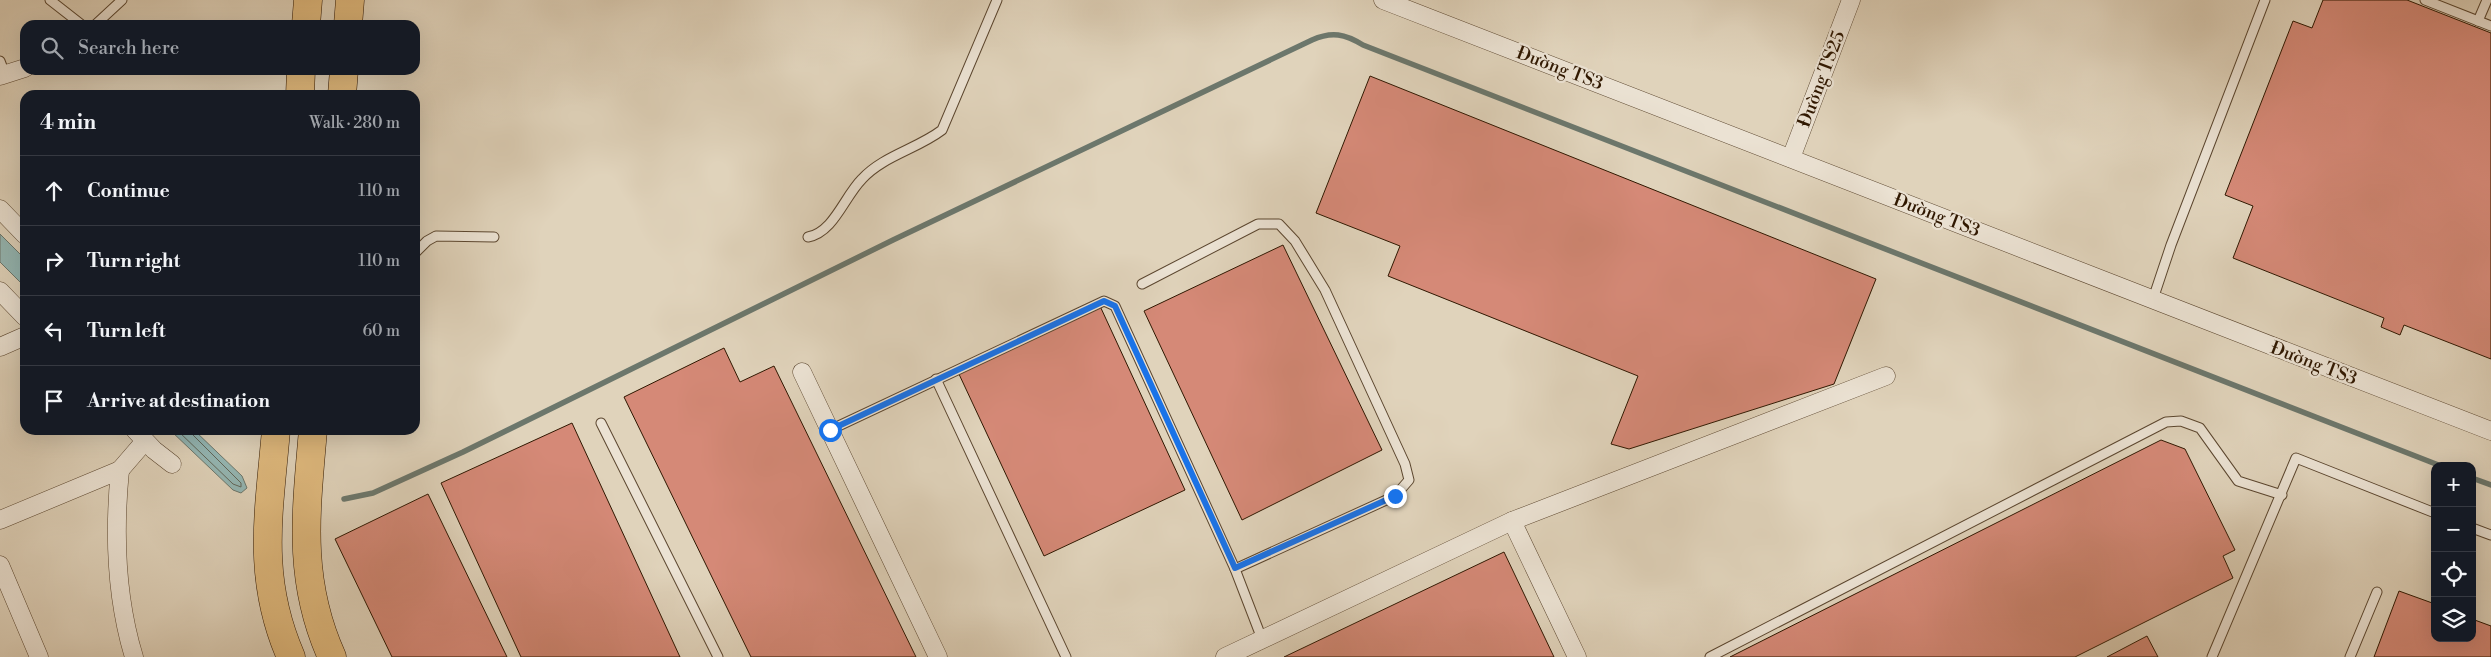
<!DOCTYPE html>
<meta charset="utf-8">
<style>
:root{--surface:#171b24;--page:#242831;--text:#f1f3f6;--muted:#9ea1a6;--line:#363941}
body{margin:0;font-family:"Libre Bodoni",serif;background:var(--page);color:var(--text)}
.controls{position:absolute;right:15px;bottom:15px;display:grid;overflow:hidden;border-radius:10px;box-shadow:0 5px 20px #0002}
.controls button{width:45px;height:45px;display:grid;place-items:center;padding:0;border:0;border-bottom:1px solid var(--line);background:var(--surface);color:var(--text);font:25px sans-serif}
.stop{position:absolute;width:15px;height:15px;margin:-11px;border:4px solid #1a73e8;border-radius:50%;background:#fff}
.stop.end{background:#1a73e8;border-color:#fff;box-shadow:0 1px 5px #0008}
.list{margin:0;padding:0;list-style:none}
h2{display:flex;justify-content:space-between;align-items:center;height:65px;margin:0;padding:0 20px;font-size:21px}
h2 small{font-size:16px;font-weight:400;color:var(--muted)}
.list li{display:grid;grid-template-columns:32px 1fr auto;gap:15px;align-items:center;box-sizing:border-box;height:70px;padding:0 20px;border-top:1px solid var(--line)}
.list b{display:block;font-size:19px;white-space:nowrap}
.list em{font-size:16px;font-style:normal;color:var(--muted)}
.icon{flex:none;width:28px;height:28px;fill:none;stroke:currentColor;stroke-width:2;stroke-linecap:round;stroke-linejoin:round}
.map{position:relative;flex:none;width:2491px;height:657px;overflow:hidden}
.search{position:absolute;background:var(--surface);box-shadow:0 5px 20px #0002;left:20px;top:20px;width:400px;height:55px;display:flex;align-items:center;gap:12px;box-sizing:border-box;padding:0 18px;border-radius:15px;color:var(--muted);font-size:19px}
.panel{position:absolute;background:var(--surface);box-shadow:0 5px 20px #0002;left:20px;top:90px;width:400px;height:345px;border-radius:15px}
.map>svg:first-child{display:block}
.water{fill:#94b7b4;stroke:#6c776c}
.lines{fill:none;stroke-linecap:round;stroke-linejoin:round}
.shore{stroke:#62675a;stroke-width:1}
.stream{stroke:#6c776c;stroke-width:5.5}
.building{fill:#d58977;stroke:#2f1700}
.lane-casing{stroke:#5b462f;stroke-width:11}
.street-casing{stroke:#5b462f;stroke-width:19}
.primary-casing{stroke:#2f1700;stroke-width:29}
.lane{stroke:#ebe2d3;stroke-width:9}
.street{stroke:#ebe2d3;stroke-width:18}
.primary{stroke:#e0ba7e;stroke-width:28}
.route{stroke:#1a73e8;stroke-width:6}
.labels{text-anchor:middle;stroke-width:4.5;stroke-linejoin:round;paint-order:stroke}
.street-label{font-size:18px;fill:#2f1700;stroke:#ebe2d3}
</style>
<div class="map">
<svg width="2491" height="657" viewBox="0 0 2491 657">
<rect width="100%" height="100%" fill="#e0d3bb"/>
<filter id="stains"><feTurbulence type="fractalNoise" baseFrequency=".004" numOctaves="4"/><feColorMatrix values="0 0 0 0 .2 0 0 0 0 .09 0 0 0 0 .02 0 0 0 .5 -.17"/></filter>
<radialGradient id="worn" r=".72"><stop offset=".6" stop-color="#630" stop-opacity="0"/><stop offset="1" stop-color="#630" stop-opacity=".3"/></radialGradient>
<!-- water -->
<g class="water">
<polygon points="0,234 25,259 25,287 0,262"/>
<polygon points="170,430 194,430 242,476 247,488 241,493 233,490"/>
</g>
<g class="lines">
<!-- shore -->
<polyline class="shore" points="177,430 233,484 241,487 241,483 193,435 191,430"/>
<!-- stream -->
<g class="stream">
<polyline points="2472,478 2491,485"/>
<path d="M344,499L373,493L463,452L893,240L1312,40C1332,31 1345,34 1363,45L2441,466"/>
</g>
</g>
<!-- building -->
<g class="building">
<polygon points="2323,0 2407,0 2491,33 2491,359 2404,325 2400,335 2381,327 2384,318 2233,258 2253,206 2225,195 2293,21 2312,28"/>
<polygon points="1370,76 1876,279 1834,384 1629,449 1611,444 1638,376 1388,276 1400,246 1316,213"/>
<polygon points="1283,245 1382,450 1242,520 1144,311"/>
<polygon points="1100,306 1185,490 1044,556 958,372"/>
<polygon points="724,348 740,382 774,366 916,657 751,657 624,397"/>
<polygon points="572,423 680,657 521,657 441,483"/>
<polygon points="2161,440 2185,449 2235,550 2223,556 2233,578 2075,657 1730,657"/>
<polygon points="428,494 507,657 392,657 335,539"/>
<polygon points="1504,552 1554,657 1284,657"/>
<polygon points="2399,591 2435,604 2435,638 2472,638 2472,619 2491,626 2491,657 2374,657"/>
<polygon points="2147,636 2158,657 2107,657"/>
</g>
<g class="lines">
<!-- lane casing -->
<g class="lane-casing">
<g id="lane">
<polyline points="50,0 82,25"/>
<polyline points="2425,0 2491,26"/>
<polyline points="2478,21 2487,0"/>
<polyline points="95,25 122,0"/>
<polyline points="0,61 5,74"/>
<path d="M808,237C834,232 844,197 862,179C883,156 917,149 942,130L997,0"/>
<polyline points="415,253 427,241 436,236 494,237"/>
<polyline points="1142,284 1258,224 1279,224 1295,241 1325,290 1405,464 1409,480 1395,496 1235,569"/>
<polyline points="2153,299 2171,245 2265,0"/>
<polyline points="936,379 1066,657"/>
<polyline points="601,423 718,657"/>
<polyline points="830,430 1104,301 1115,306 1235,569 1262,639"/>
<polyline points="2472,528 2491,535"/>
<polyline points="1710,657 2166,422 2181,421 2200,428 2238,481 2282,495"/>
<polyline points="2212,657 2296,458 2435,513"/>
<polyline points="2350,657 2377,592"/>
</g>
</g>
<!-- street casing -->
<g class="street-casing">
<g id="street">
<polyline points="1383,0 2491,431"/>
<polyline points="0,76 25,68"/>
<polyline points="1791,158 1851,0"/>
<polyline points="0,209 25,235"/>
<polyline points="0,291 25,317"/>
<polyline points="0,347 25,336"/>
<polyline points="802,372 938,657"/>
<polyline points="135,430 154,450 172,464"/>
<polyline points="120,470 145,441"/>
<path d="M0,520L120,470C114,531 116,598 134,657"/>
<polyline points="1512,521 1577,657"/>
<polyline points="0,565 39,657"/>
<polyline points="1225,657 1512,521 1886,376"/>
</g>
</g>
<!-- primary casing -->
<g class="primary-casing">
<g id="primary">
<polyline points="306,25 308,0"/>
<polyline points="348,25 350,0"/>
<polyline points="300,95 301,70"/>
<polyline points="342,95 344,70"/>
<path d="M276,430C269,513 256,577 291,657"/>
<path d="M313,430C306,512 297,580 332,657"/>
</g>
</g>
<!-- lane -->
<use href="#lane" class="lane"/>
<!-- street -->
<use href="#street" class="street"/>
<!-- primary -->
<use href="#primary" class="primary"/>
</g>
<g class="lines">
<!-- route -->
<polyline class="route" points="830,430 1104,301 1115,306 1235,568 1395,496"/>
</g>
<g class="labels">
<!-- street labels -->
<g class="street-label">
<text transform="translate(1560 68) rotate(21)" y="6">Đường TS3</text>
<text transform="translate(1821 79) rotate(-69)" y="6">Đường TS25</text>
<text transform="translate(1937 215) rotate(21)" y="6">Đường TS3</text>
<text transform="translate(2314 363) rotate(21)" y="6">Đường TS3</text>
</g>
</g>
<rect width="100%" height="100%" filter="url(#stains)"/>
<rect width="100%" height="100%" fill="url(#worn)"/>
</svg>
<div class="controls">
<button>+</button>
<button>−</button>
<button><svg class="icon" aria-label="locate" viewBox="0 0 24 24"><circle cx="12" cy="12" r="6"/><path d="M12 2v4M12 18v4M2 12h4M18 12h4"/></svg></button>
<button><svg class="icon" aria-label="layers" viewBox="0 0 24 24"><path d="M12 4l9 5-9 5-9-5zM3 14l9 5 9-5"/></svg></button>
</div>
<div class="stop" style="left:830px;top:430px"></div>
<div class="stop end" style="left:1395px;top:496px"></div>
<div class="search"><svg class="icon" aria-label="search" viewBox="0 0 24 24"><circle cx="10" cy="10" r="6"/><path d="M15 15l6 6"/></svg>Search here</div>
<section class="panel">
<h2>4 min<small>Walk · 280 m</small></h2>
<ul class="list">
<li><svg class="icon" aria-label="ahead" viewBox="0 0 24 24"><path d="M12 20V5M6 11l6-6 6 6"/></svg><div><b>Continue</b></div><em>110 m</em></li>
<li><svg class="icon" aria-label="right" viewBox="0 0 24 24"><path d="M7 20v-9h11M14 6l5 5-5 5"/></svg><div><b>Turn right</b></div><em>110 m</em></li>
<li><svg class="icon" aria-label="left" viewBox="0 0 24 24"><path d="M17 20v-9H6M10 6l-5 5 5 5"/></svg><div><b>Turn left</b></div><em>60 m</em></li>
<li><svg class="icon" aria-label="arrive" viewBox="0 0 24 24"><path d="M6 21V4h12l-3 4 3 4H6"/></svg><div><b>Arrive at destination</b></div></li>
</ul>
</section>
</div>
